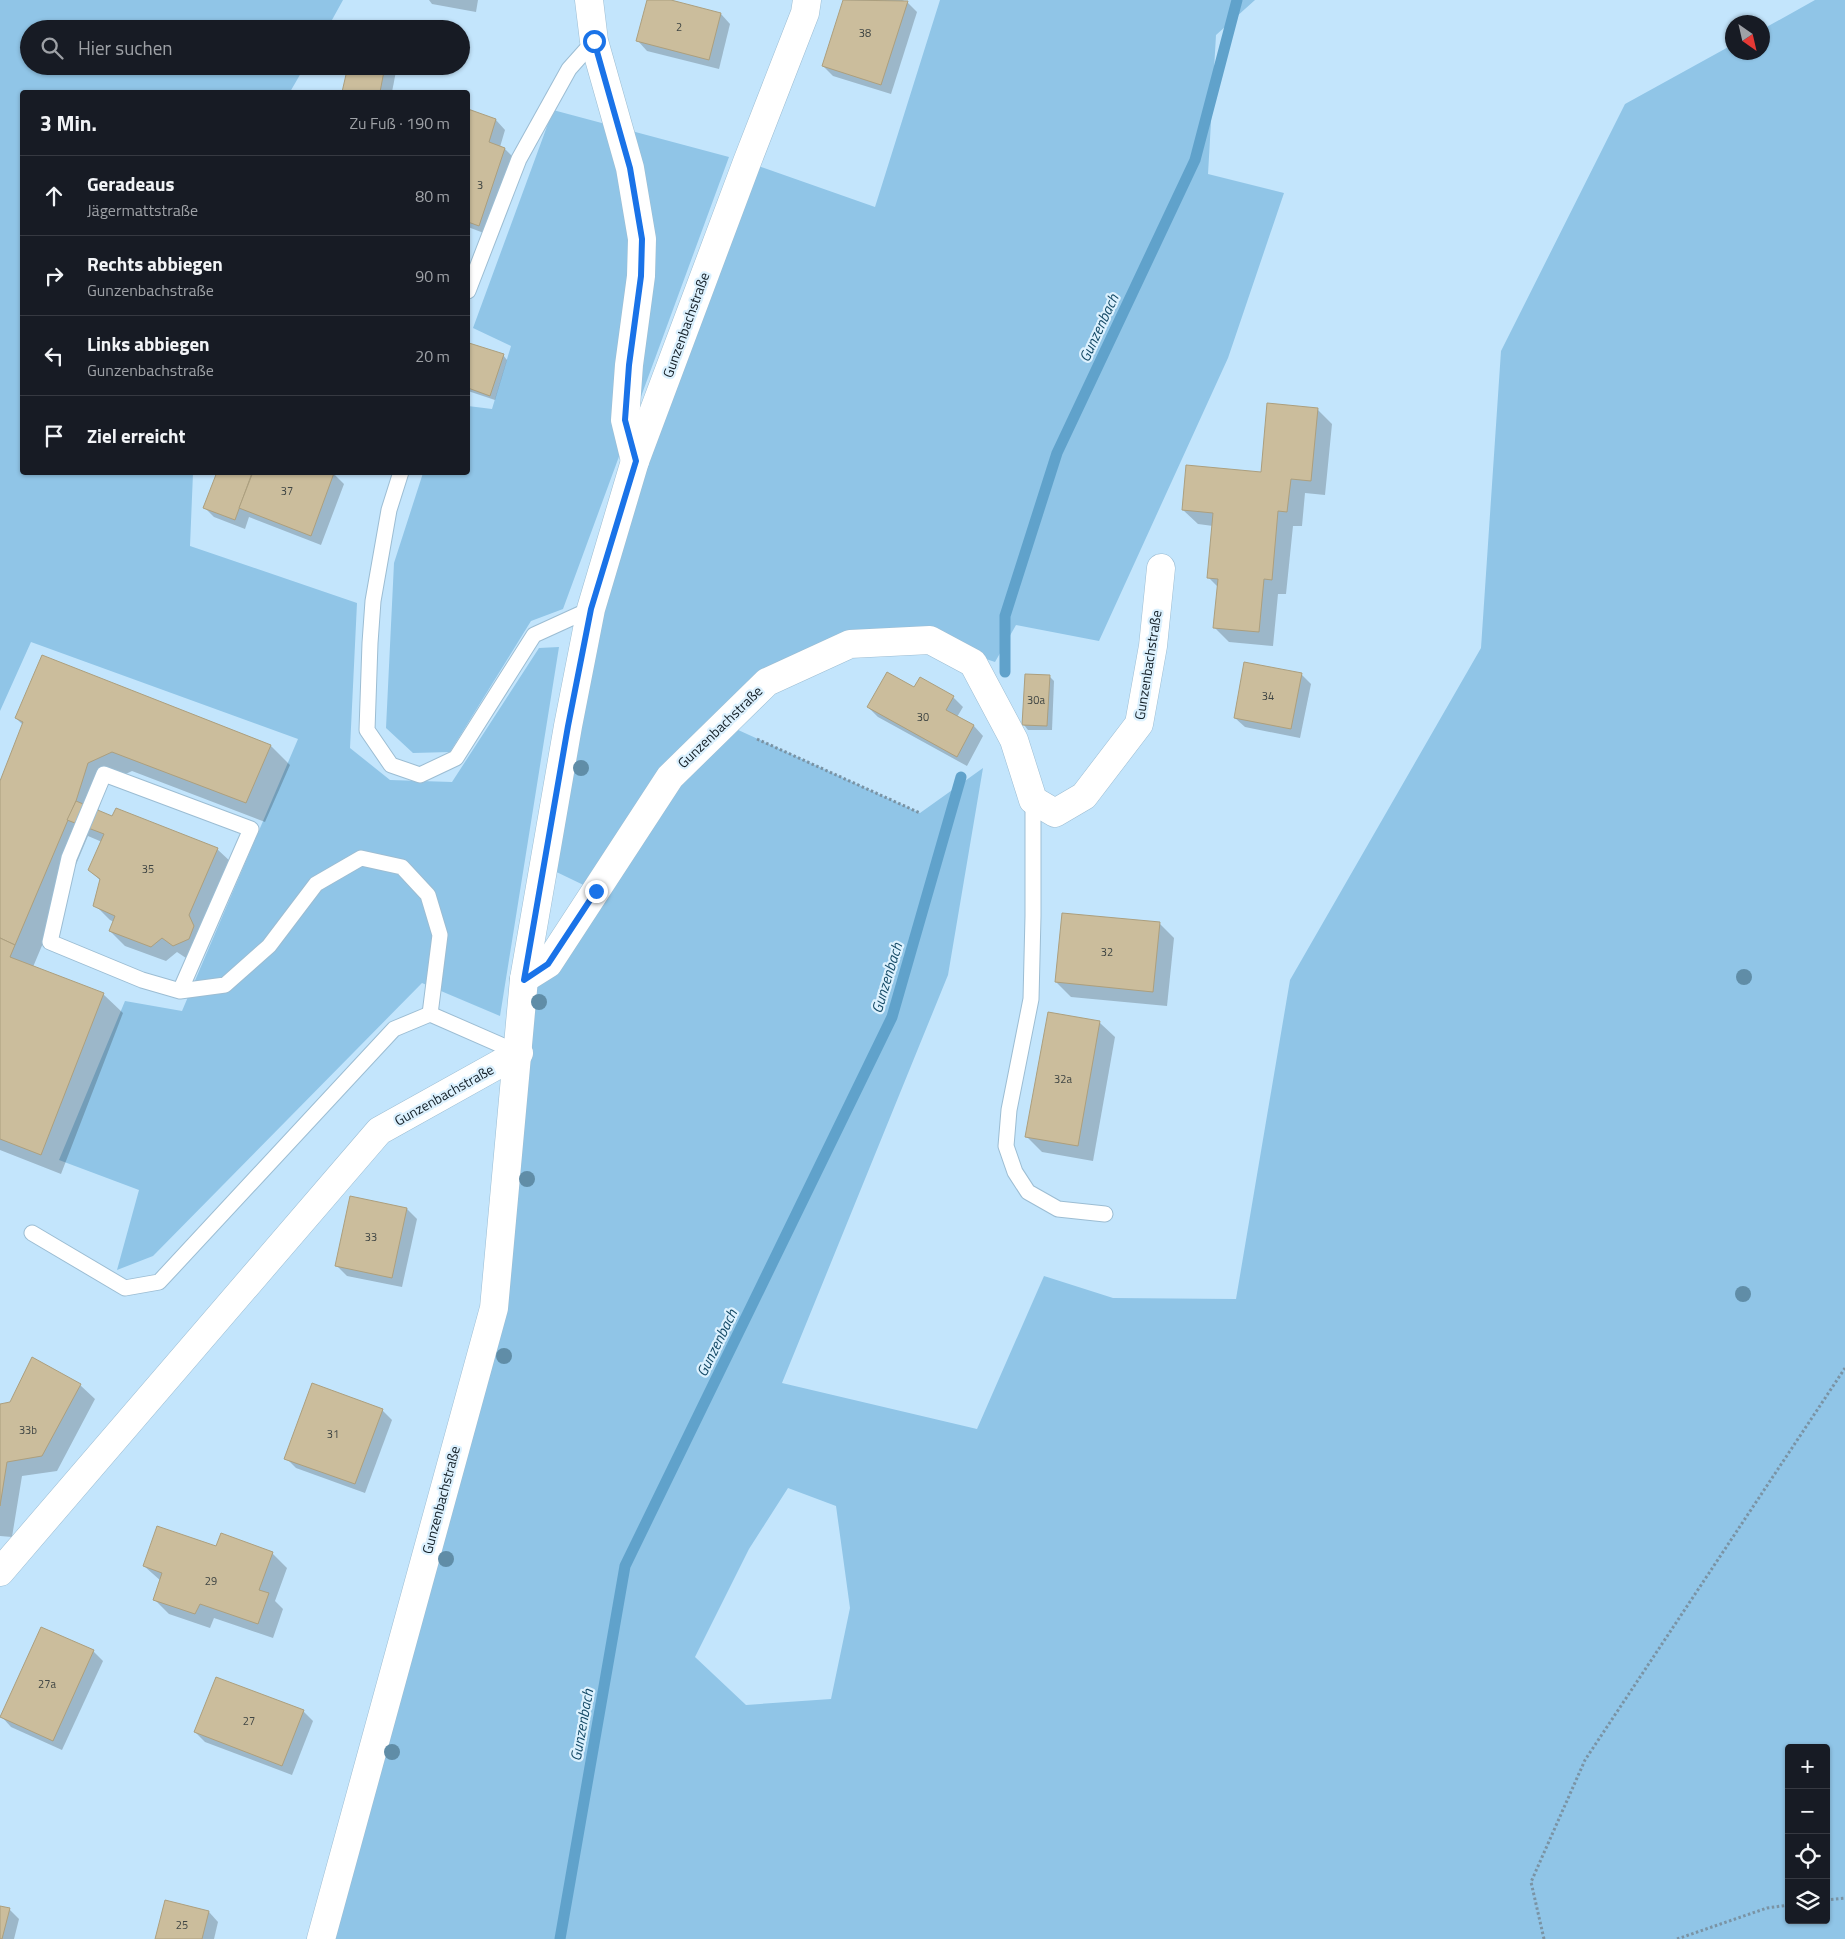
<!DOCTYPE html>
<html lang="de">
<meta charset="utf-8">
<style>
:root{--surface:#171b24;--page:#20242c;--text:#f1f3f6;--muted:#9ea1a6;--line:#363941}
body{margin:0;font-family:"Titillium Web",sans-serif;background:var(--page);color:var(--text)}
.controls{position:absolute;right:15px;bottom:15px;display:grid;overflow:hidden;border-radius:5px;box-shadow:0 1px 4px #0004}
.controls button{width:45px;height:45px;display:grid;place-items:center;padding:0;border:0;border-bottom:1px solid var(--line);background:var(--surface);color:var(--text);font:25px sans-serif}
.compass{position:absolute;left:1725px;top:15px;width:45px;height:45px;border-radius:50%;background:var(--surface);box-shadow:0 1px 4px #0004;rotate:146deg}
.stop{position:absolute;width:15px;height:15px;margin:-11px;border:4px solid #1a73e8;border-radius:50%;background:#fff}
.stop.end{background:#1a73e8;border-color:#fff;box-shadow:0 1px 5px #0008}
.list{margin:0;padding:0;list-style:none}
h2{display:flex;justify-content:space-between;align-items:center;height:65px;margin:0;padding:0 20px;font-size:21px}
h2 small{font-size:16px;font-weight:400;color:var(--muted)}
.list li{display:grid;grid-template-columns:32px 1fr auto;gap:15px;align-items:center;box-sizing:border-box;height:80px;padding:0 20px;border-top:1px solid var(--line)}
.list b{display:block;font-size:19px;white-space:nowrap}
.list p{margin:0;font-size:16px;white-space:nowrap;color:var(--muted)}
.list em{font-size:16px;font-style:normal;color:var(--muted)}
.icon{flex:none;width:28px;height:28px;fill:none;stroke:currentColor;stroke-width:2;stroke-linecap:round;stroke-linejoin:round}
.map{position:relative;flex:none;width:1845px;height:1939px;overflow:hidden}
.search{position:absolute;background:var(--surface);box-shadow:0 1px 4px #0004;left:20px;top:20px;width:450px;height:55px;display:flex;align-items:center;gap:12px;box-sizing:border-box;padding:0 18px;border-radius:28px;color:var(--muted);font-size:19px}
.panel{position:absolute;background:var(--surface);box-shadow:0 1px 4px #0004;left:20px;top:90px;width:450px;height:385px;border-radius:5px}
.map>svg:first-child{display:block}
.green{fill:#90c5e7;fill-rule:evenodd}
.shadow{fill:#0003}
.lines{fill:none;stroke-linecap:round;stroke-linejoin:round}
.stream{stroke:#60a2cb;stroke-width:11}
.building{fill:#cbbd9c;stroke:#ac9f7e}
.lane-casing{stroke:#9cbdd3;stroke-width:17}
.street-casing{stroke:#9cbdd3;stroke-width:29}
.path{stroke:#7a93a4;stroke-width:3;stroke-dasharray:2.5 2.5;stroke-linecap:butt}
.lane{stroke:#fff;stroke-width:15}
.street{stroke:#fff;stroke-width:28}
.tree{fill:#608da7}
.route{stroke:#1a73e8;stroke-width:6}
.labels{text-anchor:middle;stroke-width:4.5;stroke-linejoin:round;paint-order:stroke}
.number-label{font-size:11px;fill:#404644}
.street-label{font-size:14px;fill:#121e26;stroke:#dcf1fe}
.water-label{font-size:15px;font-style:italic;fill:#154a66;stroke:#dcf1fe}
</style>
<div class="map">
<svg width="1845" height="1939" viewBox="0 0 1845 1939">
<rect width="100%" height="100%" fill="#c3e5fc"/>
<!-- green -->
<g class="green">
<polygon points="0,0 343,0 327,29 29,29 29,66 305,66 290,92 22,92 22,472 193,473 190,546 357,603 350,748 390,780 452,782 539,648 559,647 500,1016 422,983 153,1256 117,1270 139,1190 59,1160 125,1001 182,1011 298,739 31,642 0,711"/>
<path d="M940,0H1255L1216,35L1208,174L1284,193L1228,358L1099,641L1016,625L995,662L930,640L850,644L725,724L920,813L983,768L948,975L782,1383L977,1429L1044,1276L1113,1298L1236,1299L1290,980L1481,648L1501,351L1625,104L1732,45V52H1762L1763,29L1815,0H1845V1939H321L494,1308L524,979L596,891L544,866L591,609L747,162L875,207ZM788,1488L836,1506L850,1608L831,1699L746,1705L695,1657L749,1549ZM1789,1748H1826V1920H1789Z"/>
<polygon points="553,110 729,157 563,609 531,621 450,752 413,753 386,728 394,563 423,473 468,472 468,406 492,409 511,346 473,328"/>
</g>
<!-- shadow -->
<g class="shadow">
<polygon points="429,0 478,0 476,12 432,4"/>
<polygon points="648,0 666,0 721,14 730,24 719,69 647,51 638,41"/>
<polygon points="844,0 902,0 907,2 917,12 891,94 833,76 823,66"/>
<polygon points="349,66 397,66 392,92 344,92"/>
<polygon points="468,111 496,120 505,130 500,147 505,149 515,159 489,235 468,227"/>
<polygon points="470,344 503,355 507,360 495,400 468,391 468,353"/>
<polygon points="1317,409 1332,424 1325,495 1305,493 1302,526 1293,526 1286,594 1278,594 1273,646 1229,642 1214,627 1218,587 1208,577 1213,526 1198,524 1183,510 1262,473"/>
<polygon points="218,472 247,472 253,475 254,472 329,472 334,474 344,484 321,545 249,517 245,529 214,517 205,508"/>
<polygon points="1302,675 1311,684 1300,738 1245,727 1235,718"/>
<polygon points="1049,676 1054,681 1052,730 1028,730 1024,725"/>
<polygon points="915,689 953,697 963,707 957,717 974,726 983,736 967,766 878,717 868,707"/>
<polygon points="16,718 271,746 290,765 265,822 132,771 107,783 98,811 112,817 217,849 232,863 189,960 177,952 166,961 125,946 110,931 114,922 110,920 95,905 101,881 89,870 102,842 88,836 33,967 103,994 123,1013 61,1174 0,1150 0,785 23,725"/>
<polygon points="1159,923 1174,938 1167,1006 1071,997 1056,982"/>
<polygon points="1049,1014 1100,1023 1115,1037 1093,1161 1042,1152 1027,1137"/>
<polygon points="351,1198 407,1209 417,1219 402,1287 347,1276 337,1266"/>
<polygon points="80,1385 95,1399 57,1471 22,1476 12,1537 0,1536 0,1406"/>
<polygon points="382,1410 392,1420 365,1493 296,1468 286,1458"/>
<polygon points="217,1548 272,1553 287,1568 275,1601 283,1609 273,1638 214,1618 210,1628 169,1614 154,1599 161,1581 144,1566"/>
<polygon points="93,1651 103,1661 62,1750 11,1727 2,1717"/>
<polygon points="303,1711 313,1721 292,1775 205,1742 195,1732"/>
<polygon points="0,1907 9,1909 19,1919 14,1939 0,1939"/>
<polygon points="209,1912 218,1922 214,1939 156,1939"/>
</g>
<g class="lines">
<!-- stream -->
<g class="stream">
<polyline points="1005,672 1005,616 1057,453 1195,160 1237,0"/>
<polyline points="560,1939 625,1566 892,1017 961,777"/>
</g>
</g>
<!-- building -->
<g class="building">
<polygon points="647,0 671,0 721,13 709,60 636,41"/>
<polygon points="843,0 908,1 881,85 822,66"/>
<polygon points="356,24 379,29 355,29"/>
<polygon points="348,66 385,66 380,92 342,92"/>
<polygon points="468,109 496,119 489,142 505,148 479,226 468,222"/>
<polygon points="469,343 504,354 490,396 468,388 468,349"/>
<polygon points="1267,403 1318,408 1311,481 1291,479 1287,512 1278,511 1272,580 1264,579 1259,632 1213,628 1218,579 1207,578 1213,513 1182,510 1186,465 1261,472"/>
<polygon points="217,472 252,473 235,520 203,508"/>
<polygon points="253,472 334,473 311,536 239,508"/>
<polygon points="42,655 271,745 246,803 112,752 88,763 76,801 15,945 0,938 0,781 23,722 15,718"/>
<polygon points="1244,662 1302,673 1291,729 1234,718"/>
<polygon points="887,672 914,687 920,677 954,696 946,710 974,725 957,757 867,707"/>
<polygon points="1025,674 1050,675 1047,726 1022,725"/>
<polygon points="76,801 112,816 116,808 218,848 189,915 194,926 189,939 173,946 162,938 151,947 109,931 115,916 93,906 100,879 88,870 104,834 67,820"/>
<polygon points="1062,913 1160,922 1153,992 1055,982"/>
<polygon points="0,938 15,945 10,957 104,993 41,1155 0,1139"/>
<polygon points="1048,1012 1100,1021 1078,1146 1025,1137"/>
<polygon points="350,1196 407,1208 392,1278 335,1266"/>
<polygon points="32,1357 81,1384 42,1456 7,1462 0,1506 0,1404 10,1402"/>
<polygon points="312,1383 383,1409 355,1484 284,1459"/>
<polygon points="157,1526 216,1546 221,1533 273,1552 259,1590 269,1593 258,1624 200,1604 195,1614 153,1600 162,1573 143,1566"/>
<polygon points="41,1627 94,1650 53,1741 0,1717"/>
<polygon points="216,1677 304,1710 282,1766 194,1732"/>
<polygon points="165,1900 209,1911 202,1939 155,1939"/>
<polygon points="0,1906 10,1908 2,1939 0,1939"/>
</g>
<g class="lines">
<!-- lane casing -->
<g class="lane-casing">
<g id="lane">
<polyline points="468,291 519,159 569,69 594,41"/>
<polyline points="401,472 389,510 373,601 370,643 367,730 391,765 420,775 456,758 534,635 591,609"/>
<polyline points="1033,800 1033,916 1031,999 1009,1110 1006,1146 1015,1172 1028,1192 1058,1209 1105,1214"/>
<polyline points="180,991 251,829 104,774 69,858 50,942 142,980 180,991 225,985 269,946 316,884 361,858 402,867 428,895 440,935 430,1014"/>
<polyline points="32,1233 125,1288 159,1282 394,1029 430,1014 519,1053"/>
</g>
</g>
<!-- street casing -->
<g class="street-casing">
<g id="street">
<polyline points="589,0 594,41 630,168 642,239 641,276 629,365 625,420 635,461"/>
<polyline points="524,979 548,964 670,777 767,682 850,644 930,640 973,663 1014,740 1033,800 1055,813 1084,796 1139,724 1153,646 1161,568"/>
<polyline points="0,1572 379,1131 519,1053"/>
<polyline points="321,1939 494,1308 524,979 568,726 591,609 635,461 747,162 805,13 807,0"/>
</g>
</g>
<!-- path -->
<g class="path">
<polyline points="757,739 920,813"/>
<polyline points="1826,1900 1845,1898"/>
<polyline points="1544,1939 1531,1882 1585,1760 1845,1368"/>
<polyline points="1677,1939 1767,1908 1789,1905"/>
</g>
<!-- lane -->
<use href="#lane" class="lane"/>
<!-- street -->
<use href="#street" class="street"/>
</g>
<!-- trees -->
<g class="tree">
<circle cx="581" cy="768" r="8"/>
<circle cx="1744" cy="977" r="8"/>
<circle cx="539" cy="1002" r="8"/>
<circle cx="527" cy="1179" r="8"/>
<circle cx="1743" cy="1294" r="8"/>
<circle cx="504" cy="1356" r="8"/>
<circle cx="446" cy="1559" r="8"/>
<circle cx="392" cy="1752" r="8"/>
</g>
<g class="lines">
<!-- route -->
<polyline class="route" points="594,41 630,168 642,239 641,276 629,365 625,420 636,461 591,609 568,726 524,980 548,964 596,891"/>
</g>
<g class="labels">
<!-- number labels -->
<g class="number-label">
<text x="679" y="31">2</text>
<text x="865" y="37">38</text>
<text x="480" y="189">3</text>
<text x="287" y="495">37</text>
<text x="1268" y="700">34</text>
<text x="1036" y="704">30a</text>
<text x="923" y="721">30</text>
<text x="148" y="873">35</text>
<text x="1107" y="956">32</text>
<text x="1063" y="1083">32a</text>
<text x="371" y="1241">33</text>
<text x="28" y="1434">33b</text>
<text x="333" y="1438">31</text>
<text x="211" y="1585">29</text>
<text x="47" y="1688">27a</text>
<text x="249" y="1725">27</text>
<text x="182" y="1929">25</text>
</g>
<!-- street labels -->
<g class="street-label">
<text transform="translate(686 325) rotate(-70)" y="5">Gunzenbachstraße</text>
<text transform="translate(1148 665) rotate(-81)" y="5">Gunzenbachstraße</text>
<text transform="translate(720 727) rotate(-44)" y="5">Gunzenbachstraße</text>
<text transform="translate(444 1095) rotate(-29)" y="5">Gunzenbachstraße</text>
<text transform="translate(441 1500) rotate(-75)" y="5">Gunzenbachstraße</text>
</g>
<!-- water labels -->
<g class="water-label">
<text transform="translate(1099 328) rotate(-65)" y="5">Gunzenbach</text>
<text transform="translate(887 978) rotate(-73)" y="5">Gunzenbach</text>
<text transform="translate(717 1343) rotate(-64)" y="5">Gunzenbach</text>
<text transform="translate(582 1725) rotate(-80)" y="5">Gunzenbach</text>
</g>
</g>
</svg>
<div class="controls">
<button>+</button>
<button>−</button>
<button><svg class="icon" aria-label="locate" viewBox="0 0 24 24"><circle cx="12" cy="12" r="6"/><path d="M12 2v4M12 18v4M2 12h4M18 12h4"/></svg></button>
<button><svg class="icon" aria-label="layers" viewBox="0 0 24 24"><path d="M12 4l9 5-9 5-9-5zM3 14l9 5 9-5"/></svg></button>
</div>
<svg class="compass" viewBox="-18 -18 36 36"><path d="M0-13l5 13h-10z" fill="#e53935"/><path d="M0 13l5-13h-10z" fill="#9ea1a6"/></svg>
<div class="stop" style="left:594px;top:41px"></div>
<div class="stop end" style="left:596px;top:891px"></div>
<div class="search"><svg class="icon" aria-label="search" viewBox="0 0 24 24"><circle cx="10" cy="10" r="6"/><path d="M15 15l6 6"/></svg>Hier suchen</div>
<section class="panel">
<h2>3 Min.<small>Zu Fuß · 190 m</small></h2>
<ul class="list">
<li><svg class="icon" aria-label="ahead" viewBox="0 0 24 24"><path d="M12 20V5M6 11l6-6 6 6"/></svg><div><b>Geradeaus</b><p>Jägermattstraße</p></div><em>80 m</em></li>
<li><svg class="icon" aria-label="right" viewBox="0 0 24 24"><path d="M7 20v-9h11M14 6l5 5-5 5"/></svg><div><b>Rechts abbiegen</b><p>Gunzenbachstraße</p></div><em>90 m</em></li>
<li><svg class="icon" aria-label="left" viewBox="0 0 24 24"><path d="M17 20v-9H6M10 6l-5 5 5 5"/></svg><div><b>Links abbiegen</b><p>Gunzenbachstraße</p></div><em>20 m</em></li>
<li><svg class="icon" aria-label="arrive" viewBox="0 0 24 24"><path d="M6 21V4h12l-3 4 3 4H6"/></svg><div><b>Ziel erreicht</b></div></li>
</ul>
</section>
</div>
